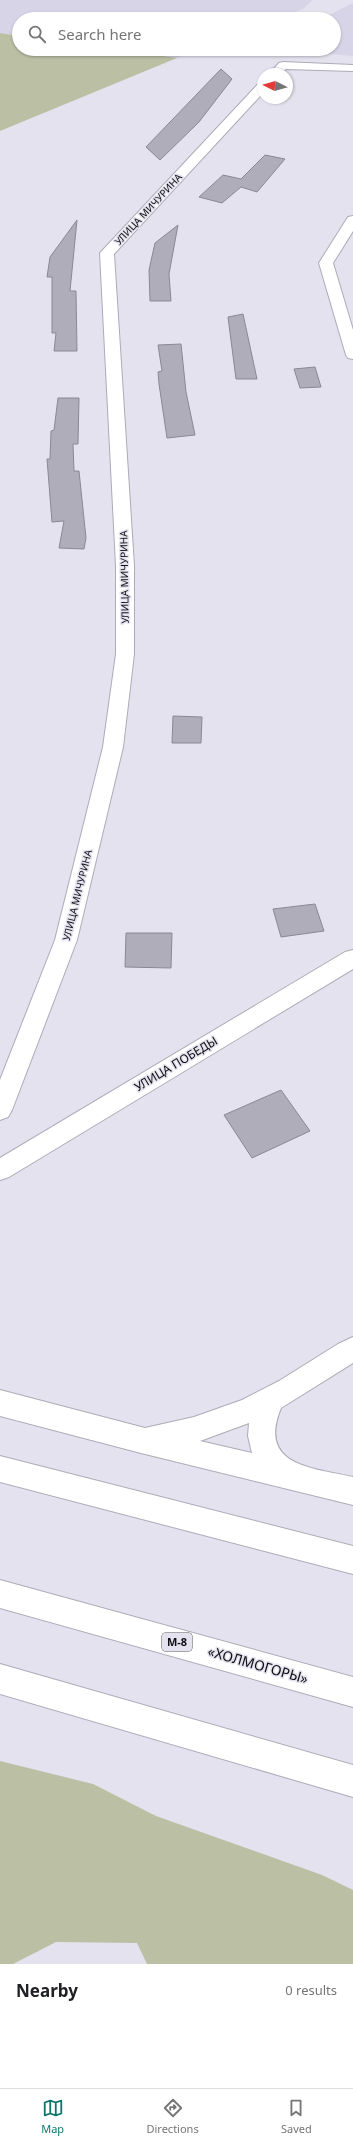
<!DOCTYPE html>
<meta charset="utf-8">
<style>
:root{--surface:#fff;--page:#f6f6f6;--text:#202124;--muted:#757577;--line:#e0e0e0;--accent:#0f766e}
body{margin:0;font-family:"Noto Sans",sans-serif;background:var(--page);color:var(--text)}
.compass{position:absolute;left:257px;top:68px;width:36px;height:36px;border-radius:50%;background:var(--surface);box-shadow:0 1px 3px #0004;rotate:275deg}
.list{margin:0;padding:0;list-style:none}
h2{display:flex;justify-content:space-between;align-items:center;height:52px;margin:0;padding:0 16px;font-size:17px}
h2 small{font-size:13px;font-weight:400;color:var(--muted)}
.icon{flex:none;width:22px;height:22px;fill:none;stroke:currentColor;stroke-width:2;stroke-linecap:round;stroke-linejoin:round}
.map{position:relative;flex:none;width:353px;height:1964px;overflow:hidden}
.search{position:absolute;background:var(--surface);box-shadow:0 1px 3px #0004;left:12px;right:12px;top:12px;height:44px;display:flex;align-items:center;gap:10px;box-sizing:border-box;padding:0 14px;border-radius:22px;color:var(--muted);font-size:15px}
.sheet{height:124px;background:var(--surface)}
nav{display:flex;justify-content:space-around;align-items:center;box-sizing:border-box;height:56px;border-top:1px solid var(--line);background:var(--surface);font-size:11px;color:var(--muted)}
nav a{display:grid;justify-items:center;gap:2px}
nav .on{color:var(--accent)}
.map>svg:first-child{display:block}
.built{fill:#d8d4e8}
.green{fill:#bbbfa4}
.building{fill:#afadb9;stroke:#8b8894}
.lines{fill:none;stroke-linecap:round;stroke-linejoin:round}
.street-casing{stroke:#adabb7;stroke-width:2}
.highway-casing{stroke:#adabb7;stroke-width:2}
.street{fill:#fff;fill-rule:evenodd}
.highway{fill:#fff;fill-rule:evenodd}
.labels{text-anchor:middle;stroke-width:3;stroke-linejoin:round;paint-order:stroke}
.far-street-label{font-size:10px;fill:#0e0d11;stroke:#e5e2ef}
.shield{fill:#e5e2ef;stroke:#4e4d54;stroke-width:1}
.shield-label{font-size:11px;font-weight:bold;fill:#0e0d11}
.street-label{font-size:12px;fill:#0e0d11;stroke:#e5e2ef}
.near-street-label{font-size:14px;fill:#0e0d11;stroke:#e5e2ef}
</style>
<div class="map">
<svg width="353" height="1964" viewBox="0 0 353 1964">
<rect width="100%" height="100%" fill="#e5e2ef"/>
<!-- built -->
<g class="built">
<polygon points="0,0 313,0 303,9 277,19 19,19 19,36 0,33"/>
<polygon points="353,3 353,56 295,51 295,49 334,49 334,19 321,19"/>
<polygon points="115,49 199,49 177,58"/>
</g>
<!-- green -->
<g class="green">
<polygon points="0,33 19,36 19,49 115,49 177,58 0,131"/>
<polygon points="0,1761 93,1784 156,1816 322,1875 353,1890 353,1964 147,1964 137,1943 56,1942 13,1964 0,1964"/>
</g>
<!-- building -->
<g class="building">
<polygon points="221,69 232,79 199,122 160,160 146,147"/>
<polygon points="265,155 285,159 257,192 241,187 222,203 199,197 223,175 241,179"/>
<polygon points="77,220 70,291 76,291 77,351 54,351 56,333 52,333 52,277 47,277 50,257"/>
<polygon points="178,225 169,274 171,301 150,301 149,270 155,243"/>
<polygon points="243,314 257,379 236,379 228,317"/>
<polygon points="181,344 186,392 195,435 167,438 159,384 158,372 162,371 158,345"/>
<polygon points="315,367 321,387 300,388 294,369"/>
<polygon points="58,398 79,398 78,444 73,444 74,471 79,471 86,538 84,549 59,548 64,521 52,522 47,459 50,459 51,431 54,430"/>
<polygon points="173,716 202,717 201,743 172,743"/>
<polygon points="315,904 324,931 281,937 273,909"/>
<polygon points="126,933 172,933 171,968 125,967"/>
<polygon points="281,1090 310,1131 252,1158 224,1115"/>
</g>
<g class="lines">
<!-- street casing -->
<g class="street-casing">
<g id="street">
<polygon points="283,62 353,65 353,71 286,69 281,74 269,74 279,63"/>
<polygon points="263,82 263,93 114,254 134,566 134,654 123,747 77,940 12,1110 8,1117 0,1120 0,1080 55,940 103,747 116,654 116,566 100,253 259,83"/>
<polygon points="353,216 353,231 333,263 353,330 353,359 348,358 346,355 319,263 348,217"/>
<polygon points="353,950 353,969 9,1177 0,1180 0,1158 345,952"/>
<path d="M353,1337V1363L281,1408C257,1466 312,1468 353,1477V1505L141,1453L0,1416V1390L145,1428L194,1417L242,1400L279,1381L338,1344ZM249,1423L248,1436L252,1453L200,1441Z"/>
<polygon points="0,1664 353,1765 353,1797 0,1694"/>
</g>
</g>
<!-- highway casing -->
<g class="highway-casing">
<g id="highway">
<polygon points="0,1456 353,1546 353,1574 0,1482"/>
<polygon points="0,1580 353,1677 353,1707 0,1608"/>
</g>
</g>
<!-- street -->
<use href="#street" class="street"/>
<!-- highway -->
<use href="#highway" class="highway"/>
</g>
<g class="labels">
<!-- far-street labels -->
<g class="far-street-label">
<text transform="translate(148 209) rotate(-47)" y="4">УЛИЦА МИЧУРИНА</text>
<text transform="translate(124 577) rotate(-91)" y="4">УЛИЦА МИЧУРИНА</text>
<text transform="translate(77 895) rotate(-76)" y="4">УЛИЦА МИЧУРИНА</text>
</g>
<!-- shield labels -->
<rect class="shield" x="162" y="1633" width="30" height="18" rx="3"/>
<g class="shield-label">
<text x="177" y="1646">М-8</text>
</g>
<!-- street labels -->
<g class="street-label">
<text transform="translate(176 1064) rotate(-31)" y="4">УЛИЦА ПОБЕДЫ</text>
</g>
<!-- near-street labels -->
<g class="near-street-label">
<text transform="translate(258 1665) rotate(16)" y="5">«ХОЛМОГОРЫ»</text>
</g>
</g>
</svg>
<svg class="compass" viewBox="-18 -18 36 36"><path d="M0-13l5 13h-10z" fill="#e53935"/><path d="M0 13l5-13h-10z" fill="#757577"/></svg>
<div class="search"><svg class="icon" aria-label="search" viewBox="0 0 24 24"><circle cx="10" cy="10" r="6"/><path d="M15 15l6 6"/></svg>Search here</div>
</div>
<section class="sheet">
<h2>Nearby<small>0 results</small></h2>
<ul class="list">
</ul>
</section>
<nav>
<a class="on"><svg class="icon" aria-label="map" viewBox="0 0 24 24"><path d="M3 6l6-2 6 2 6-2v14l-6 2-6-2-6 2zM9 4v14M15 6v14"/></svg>Map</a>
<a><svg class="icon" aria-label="directions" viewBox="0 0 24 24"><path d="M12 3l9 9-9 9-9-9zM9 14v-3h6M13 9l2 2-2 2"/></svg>Directions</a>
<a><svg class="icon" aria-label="saved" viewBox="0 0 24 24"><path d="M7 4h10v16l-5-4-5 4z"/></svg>Saved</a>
</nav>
